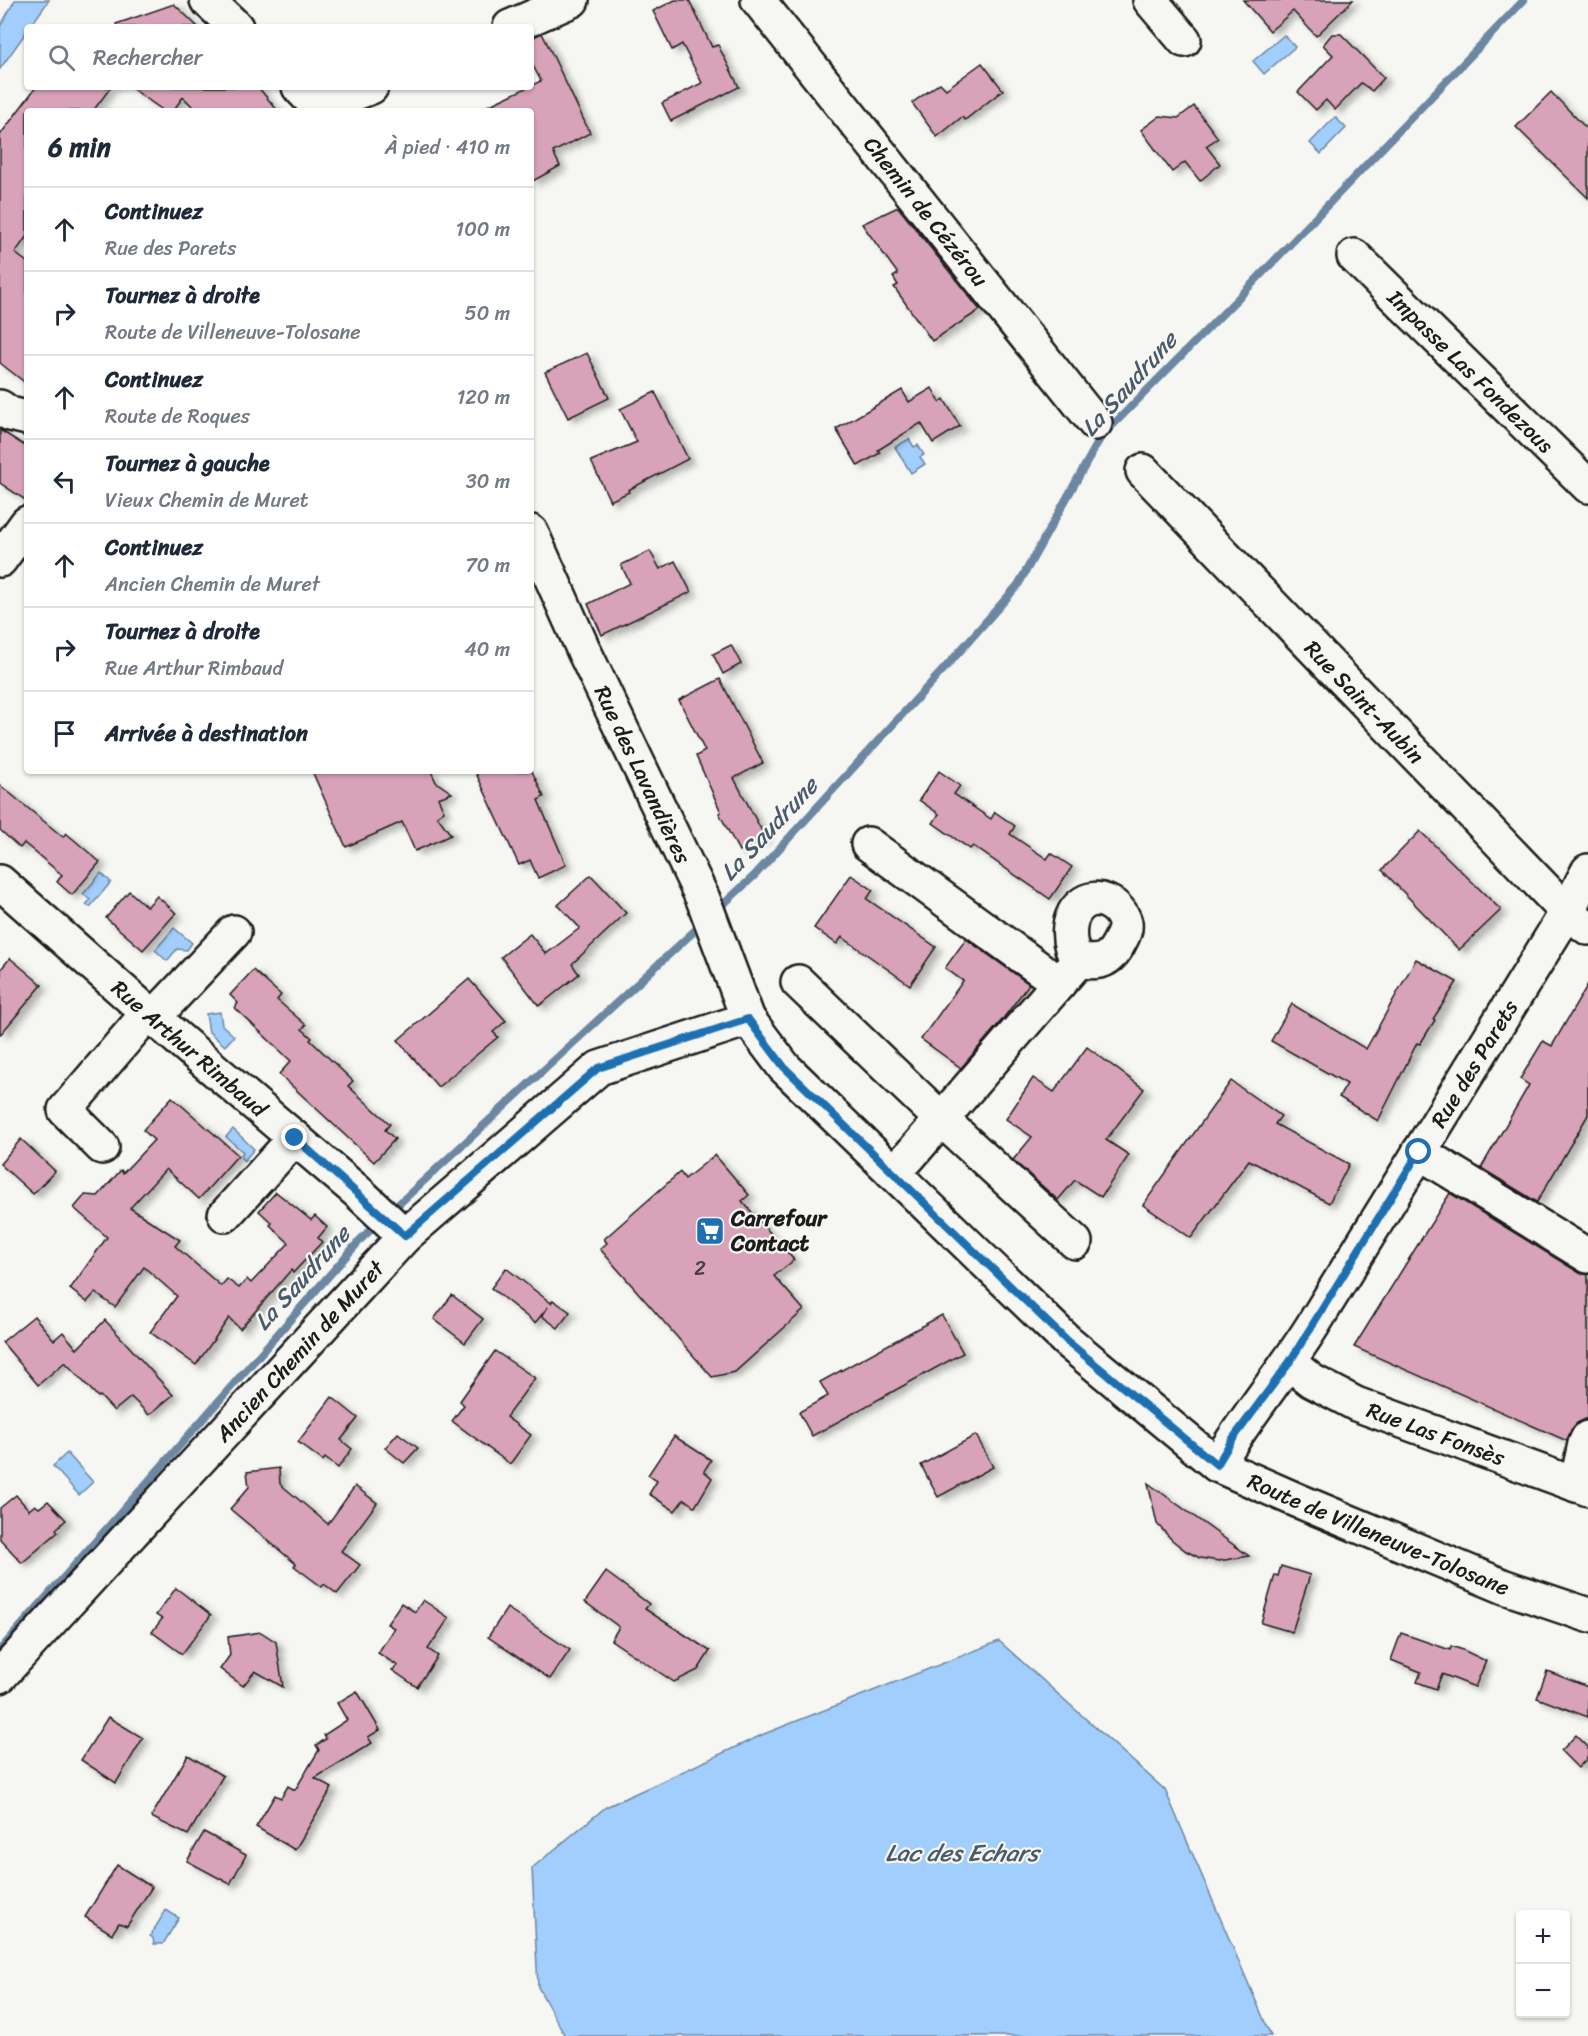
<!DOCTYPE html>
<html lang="fr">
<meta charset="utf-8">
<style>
:root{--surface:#fff;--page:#f2f2f3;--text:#1f2937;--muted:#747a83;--line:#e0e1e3}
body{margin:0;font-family:Sriracha,sans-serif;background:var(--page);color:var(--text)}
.controls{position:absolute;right:18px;bottom:18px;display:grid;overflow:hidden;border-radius:6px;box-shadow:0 2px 4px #0004}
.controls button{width:54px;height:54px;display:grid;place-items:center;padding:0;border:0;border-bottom:2px solid var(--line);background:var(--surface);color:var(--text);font:30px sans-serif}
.stop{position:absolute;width:18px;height:18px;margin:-14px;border:4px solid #1f6fb2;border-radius:50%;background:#fff}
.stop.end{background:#1f6fb2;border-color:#fff;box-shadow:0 2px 6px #0008}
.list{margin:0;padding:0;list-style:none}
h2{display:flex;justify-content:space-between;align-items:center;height:78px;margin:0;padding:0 24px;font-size:26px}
h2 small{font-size:20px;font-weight:400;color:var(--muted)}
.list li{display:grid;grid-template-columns:39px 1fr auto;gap:18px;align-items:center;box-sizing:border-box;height:84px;padding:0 24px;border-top:2px solid var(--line)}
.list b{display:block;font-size:22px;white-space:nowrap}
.list p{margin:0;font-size:20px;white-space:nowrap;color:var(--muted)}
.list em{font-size:20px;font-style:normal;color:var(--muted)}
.icon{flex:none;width:33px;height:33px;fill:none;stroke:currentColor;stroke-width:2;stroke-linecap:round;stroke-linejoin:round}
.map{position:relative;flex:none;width:1588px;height:2036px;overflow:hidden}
.search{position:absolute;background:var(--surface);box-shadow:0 2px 4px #0004;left:24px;top:24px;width:510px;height:66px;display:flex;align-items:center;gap:15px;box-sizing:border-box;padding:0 21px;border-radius:6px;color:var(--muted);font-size:22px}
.panel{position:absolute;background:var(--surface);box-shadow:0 2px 4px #0004;left:24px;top:108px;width:510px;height:666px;border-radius:6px}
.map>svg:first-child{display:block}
.water{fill:#a1cefc;stroke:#6c87a2;stroke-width:1.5}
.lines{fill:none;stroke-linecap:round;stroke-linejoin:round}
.stream{stroke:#6c87a2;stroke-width:8}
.building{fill:#d8a2b9;stroke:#1c1c1c;stroke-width:1.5;filter:url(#shadow)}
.minor-casing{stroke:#1c1c1c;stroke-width:38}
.minor{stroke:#f6f6f2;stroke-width:33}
.route{stroke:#1f6fb2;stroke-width:8}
.labels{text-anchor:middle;stroke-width:4.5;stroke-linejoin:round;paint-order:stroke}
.number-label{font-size:20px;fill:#4b3e43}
.street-label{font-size:22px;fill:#1c1c1c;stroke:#f6f6f2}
.poi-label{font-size:22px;font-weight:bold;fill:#1c1c1c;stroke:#f6f6f2;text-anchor:start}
.water-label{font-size:24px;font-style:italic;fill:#4b5a6a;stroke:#f6f6f2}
</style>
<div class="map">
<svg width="1588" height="2036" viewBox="0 0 1588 2036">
<defs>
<filter id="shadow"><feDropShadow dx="6" dy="4" stdDeviation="3" flood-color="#0004"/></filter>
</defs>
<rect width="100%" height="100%" fill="#f6f6f2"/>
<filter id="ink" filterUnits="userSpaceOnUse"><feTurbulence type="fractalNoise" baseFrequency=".0167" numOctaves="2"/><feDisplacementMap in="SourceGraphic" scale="12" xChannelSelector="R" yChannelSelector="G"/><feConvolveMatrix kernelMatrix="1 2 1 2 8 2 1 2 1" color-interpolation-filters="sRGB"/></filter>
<g filter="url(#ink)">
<!-- water -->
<g class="water">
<polygon points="15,0 49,0 30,27 27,27 27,31 0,69 0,27"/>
<polygon points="1284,35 1295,47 1264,74 1253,61"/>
<polygon points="1335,117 1346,128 1321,154 1310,143"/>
<polygon points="909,439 914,447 918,445 924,455 920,457 925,464 911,473 895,447"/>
<polygon points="101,873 111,882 90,907 86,905 90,900 83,894"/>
<polygon points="174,928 192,943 187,950 177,949 167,961 155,950"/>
<polygon points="220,1012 222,1025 234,1036 225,1046 209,1032 206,1014"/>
<polygon points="233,1129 254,1149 244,1161 240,1157 243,1152 226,1137"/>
<polygon points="67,1453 93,1482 79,1495 53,1466"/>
<polygon points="999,1641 1165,1790 1271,2036 565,2036 538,1987 532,1868 606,1807 764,1734"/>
<polygon points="166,1910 179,1918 163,1944 154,1944 153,1938 150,1936"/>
</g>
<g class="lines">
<!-- stream -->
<g class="stream">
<polyline points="716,911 754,876 953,659 1018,585 1101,437 1249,287 1524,0"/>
<polyline points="390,1212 703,923"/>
<polyline points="0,1650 362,1238 379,1222"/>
</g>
</g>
<!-- building -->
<g class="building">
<polygon points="675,0 689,0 712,47 718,45 739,87 671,121 662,103 702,83 682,44 672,50 653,11"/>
<polygon points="1243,0 1353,0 1316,36 1293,11 1270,31"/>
<polygon points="174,4 198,27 117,27 116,24"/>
<polygon points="542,33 590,133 553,152 560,166 531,182 531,111 477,111 541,81 531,62 531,38"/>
<polygon points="1332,34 1341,34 1384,78 1372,91 1361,83 1335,110 1326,100 1316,110 1298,92 1333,55 1323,45"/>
<polygon points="982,63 1003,90 965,120 962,117 937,137 912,103 940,83 946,89"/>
<polygon points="36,87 111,87 93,111 27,111 27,236 15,253 27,262 27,384 0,363 0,135"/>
<polygon points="130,87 258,87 278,111 197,111 183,97 173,111 164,111"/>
<polygon points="1551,92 1588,130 1588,198 1516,127"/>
<polygon points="1194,106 1218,138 1206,146 1220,164 1200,181 1185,162 1172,172 1141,130 1160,116 1178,118"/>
<polygon points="898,207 980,310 932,341 894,287 898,285 893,277 898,274 862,224"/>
<polygon points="587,353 609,398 568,418 545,372"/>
<polygon points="932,388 940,402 944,399 960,426 933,443 921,423 878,450 880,453 858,466 836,429 902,390 909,402"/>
<polygon points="655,392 688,459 628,490 629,492 610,501 591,461 637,442 620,409"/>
<polygon points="0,430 27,447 27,501 0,483"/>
<polygon points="650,551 660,569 675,561 691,592 602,635 588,604 630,583 621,565"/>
<polygon points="731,645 741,664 723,674 713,654"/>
<polygon points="720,679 763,763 734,778 765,837 739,851 719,813 721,812 696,756 705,751 679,700"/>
<polygon points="312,771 431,771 436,782 452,793 438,798 444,811 437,816 451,835 415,851 402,822 346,847"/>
<polygon points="475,771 532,771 544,797 538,800 566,865 538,878 530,860 519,865"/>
<polygon points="939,771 960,786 954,794 991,819 995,812 1015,826 1010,834 1047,859 1051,853 1072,867 1050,899 973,846 970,849 933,823 939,814 919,800"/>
<polygon points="0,785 63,837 66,833 100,862 72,895 57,882 62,875 24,843 20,848 0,830"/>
<polygon points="1420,831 1501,910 1459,950 1382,870"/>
<polygon points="591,875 626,913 572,964 579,974 539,1006 501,957 530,934 546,954 580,928 558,905"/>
<polygon points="851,875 873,890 867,899 936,947 910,985 842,937 837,944 814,928"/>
<polygon points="129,891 147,907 157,896 176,913 143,950 106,918"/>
<polygon points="966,939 1029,984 1002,1020 961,1068 921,1039 963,981 945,968"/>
<polygon points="10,958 42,985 0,1035 1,969"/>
<polygon points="1416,959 1457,982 1433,1019 1435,1020 1420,1044 1417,1043 1378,1121 1339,1097 1347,1084 1271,1041 1292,1004 1366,1049"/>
<polygon points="253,970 281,995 277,1000 306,1025 302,1029 312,1038 310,1040 353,1081 348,1086 390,1124 385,1130 395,1139 374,1162 279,1074 291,1061 235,1008 238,1003 230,995"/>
<polygon points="469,979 506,1021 493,1032 498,1037 438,1087 398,1040"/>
<polygon points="1588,984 1588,1115 1537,1202 1481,1168 1529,1085 1520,1079 1543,1041 1552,1046"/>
<polygon points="1087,1047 1144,1089 1106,1140 1129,1155 1101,1197 1075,1180 1058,1200 1013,1160 1032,1137 1006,1119 1033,1078 1054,1092"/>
<polygon points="1231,1081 1281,1116 1275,1124 1349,1164 1329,1203 1249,1160 1191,1238 1143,1205"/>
<polygon points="172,1097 238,1155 199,1199 166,1169 130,1208 180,1240 175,1246 221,1286 227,1279 239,1288 247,1279 251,1283 289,1243 270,1225 272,1223 259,1211 276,1192 311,1220 315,1216 327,1227 318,1238 322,1242 293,1273 291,1270 240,1329 229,1318 196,1365 150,1332 177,1296 144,1267 115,1307 95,1293 87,1302 70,1289 107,1237 74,1208 85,1195 98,1196 121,1170 123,1173 154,1140 143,1130"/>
<polygon points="21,1139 55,1171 33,1194 0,1164"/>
<polygon points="715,1155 749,1195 742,1201 794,1260 774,1276 804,1310 735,1372 712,1377 600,1249 607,1243 604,1239 680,1172 685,1179"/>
<polygon points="1450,1193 1578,1272 1588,1275 1588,1418 1577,1423 1571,1430 1567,1441 1354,1347"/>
<polygon points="506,1268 551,1303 553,1300 570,1312 558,1328 542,1316 548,1307 535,1323 491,1288"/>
<polygon points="452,1295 483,1319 465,1343 434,1319"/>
<polygon points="942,1315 963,1353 812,1436 799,1412 828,1396 820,1382"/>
<polygon points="34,1316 54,1340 63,1332 77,1349 105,1320 173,1395 149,1415 131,1397 114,1411 100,1396 98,1397 65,1362 38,1385 2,1342"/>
<polygon points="495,1351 535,1378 506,1417 531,1435 510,1464 452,1421 464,1405 460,1401"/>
<polygon points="332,1397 358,1418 341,1440 352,1449 338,1468 325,1458 323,1461 298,1442"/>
<polygon points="398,1433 418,1448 404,1463 385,1448"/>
<polygon points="976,1435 993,1467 938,1497 921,1465"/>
<polygon points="674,1436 711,1460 704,1471 712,1478 695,1507 684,1499 675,1511 649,1494 657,1481 648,1475"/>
<polygon points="279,1468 280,1484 328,1524 355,1486 377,1503 341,1551 360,1565 337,1594 324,1584 322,1587 294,1566 296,1564 230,1509 249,1487 247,1472"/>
<polygon points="1148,1483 1249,1556 1219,1561 1200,1558 1186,1551 1172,1540 1157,1524"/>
<polygon points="16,1495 29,1510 35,1505 39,1508 48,1501 66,1520 56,1529 58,1532 22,1563 0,1539 0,1508"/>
<polygon points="1281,1566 1310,1575 1292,1632 1261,1623 1275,1575 1278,1576"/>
<polygon points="606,1572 649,1604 645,1609 710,1651 698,1670 674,1682 611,1640 619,1627 585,1602"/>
<polygon points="176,1588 211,1615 182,1654 152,1632 162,1619 156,1615"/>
<polygon points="423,1600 449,1618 428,1649 438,1656 417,1687 392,1670 398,1666 378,1653 394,1628 387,1624 401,1603 415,1612"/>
<polygon points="507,1608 570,1650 550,1679 488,1637"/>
<polygon points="261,1632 276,1642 283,1687 255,1671 243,1686 220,1669 230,1655 228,1637"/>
<polygon points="1401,1633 1450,1650 1451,1646 1463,1650 1486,1661 1475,1687 1442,1674 1436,1689 1417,1682 1421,1672 1391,1660"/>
<polygon points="1547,1671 1588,1687 1588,1717 1537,1698"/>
<polygon points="357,1691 380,1730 368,1737 372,1743 315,1778 332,1788 295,1850 256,1827 275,1795 281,1798 288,1786 295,1790 319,1750 316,1745 326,1739 324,1735 347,1720 337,1703"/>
<polygon points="108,1717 143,1738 116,1783 81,1760"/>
<polygon points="1576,1735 1588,1747 1588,1757 1578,1768 1561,1751"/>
<polygon points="188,1755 223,1776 188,1835 151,1817"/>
<polygon points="204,1832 246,1855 230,1884 187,1861"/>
<polygon points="117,1865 152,1887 127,1926 119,1923 112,1934 85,1917"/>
</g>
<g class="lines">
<!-- minor casing -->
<g class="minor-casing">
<g id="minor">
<polyline points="207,0 236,27"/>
<path id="s1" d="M758,0L1095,423"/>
<polyline points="1150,0 1184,40"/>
<polyline points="510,27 572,0"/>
<polyline points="299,87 322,111"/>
<polyline points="319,107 371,87"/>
<path id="s2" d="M1354,256L1588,486"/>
<polyline points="0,407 10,414 27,418"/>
<path id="s3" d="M1143,471L1567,912L1588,928"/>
<path id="s4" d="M531,532L584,651L703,899L748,1019L784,1067L1067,1341L1217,1465L1299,1501L1505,1587L1588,1615"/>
<polyline points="0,560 27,523"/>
<polyline points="868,844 1059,983"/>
<path id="s5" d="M0,882L148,1013L359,1193L405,1236"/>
<polyline points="798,982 941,1119 1075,1242"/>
<polyline points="154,1017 234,932"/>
<polyline points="102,1147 65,1110 148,1013"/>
<polyline points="1419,1152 1588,1256"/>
<path d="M892,1172L908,1158L1079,960C1100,965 1111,960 1120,941C1123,936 1126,928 1125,923C1120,903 1096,892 1081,905C1066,917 1066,947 1079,960"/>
<polyline points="225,1215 295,1138"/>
<path id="s6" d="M1289,1363L1312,1381L1356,1404L1588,1489"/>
<path id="s7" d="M1217,1465C1246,1416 1283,1373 1313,1325L1567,912L1588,871"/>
<polyline points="1576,1485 1585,1444 1588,1438"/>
<path id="s8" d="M0,1676L405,1236L599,1068L748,1019"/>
</g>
</g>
<!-- minor -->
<use href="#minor" class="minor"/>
</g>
</g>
<g class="lines" filter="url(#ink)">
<!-- route -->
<polyline class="route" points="295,1138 405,1236 598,1068 748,1019 784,1067 1067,1341 1217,1465 1232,1440 1289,1363 1419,1152"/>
</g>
<!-- icons -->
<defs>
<g id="supermarket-square" transform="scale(1.5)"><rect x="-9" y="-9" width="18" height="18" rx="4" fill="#1f6fb2" stroke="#f6f6f2"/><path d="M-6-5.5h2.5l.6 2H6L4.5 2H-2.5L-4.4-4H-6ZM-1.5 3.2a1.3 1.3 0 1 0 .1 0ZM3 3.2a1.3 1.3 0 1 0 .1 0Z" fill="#fff"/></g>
</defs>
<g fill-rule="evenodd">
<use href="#supermarket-square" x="710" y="1231"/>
</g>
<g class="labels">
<!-- number labels -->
<g class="number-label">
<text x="700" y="1275">2</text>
</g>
<!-- street labels -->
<g class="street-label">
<text dy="8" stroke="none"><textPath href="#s1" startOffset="270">Chemin de Cézérou</textPath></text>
<text dy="8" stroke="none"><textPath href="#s2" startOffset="164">Impasse Las Fondezous</textPath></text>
<text dy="8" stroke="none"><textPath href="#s3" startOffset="320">Rue Saint-Aubin</textPath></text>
<text dy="8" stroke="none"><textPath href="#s4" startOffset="267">Rue des Lavandières</textPath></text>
<text dy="8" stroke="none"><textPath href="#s5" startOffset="252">Rue Arthur Rimbaud</textPath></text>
<text dy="8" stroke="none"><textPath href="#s7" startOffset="477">Rue des Parets</textPath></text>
<text dy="8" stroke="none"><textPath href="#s8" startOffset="442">Ancien Chemin de Muret</textPath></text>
<text dy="8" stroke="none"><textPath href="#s6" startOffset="164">Rue Las Fonsès</textPath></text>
<text dy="8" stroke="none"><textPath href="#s4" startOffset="1358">Route de Villeneuve-Tolosane</textPath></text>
</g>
<!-- poi labels -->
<g class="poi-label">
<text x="731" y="1226">Carrefour<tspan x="731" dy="25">Contact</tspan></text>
</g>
<!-- water labels -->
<g class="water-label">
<text transform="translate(1129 384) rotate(-48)" y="8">La Saudrune</text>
<text transform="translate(769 829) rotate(-47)" y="8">La Saudrune</text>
<text transform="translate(302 1278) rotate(-48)" y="8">La Saudrune</text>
<text x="962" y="1861">Lac des Echars</text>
</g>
</g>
</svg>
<div class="controls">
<button>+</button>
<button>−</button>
</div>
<div class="stop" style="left:1419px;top:1152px"></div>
<div class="stop end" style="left:295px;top:1138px"></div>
<div class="search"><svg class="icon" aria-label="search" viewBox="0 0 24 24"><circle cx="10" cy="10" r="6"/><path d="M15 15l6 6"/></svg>Rechercher</div>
<section class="panel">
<h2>6 min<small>À pied · 410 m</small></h2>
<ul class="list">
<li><svg class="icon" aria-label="ahead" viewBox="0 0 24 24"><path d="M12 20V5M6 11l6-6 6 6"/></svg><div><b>Continuez</b><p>Rue des Parets</p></div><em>100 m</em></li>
<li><svg class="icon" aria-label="right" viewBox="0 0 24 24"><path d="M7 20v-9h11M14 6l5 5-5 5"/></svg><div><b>Tournez à droite</b><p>Route de Villeneuve-Tolosane</p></div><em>50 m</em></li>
<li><svg class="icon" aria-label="ahead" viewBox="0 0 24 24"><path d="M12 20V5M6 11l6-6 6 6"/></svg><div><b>Continuez</b><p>Route de Roques</p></div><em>120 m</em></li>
<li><svg class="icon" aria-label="left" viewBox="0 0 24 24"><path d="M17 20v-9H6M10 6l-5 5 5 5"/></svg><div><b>Tournez à gauche</b><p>Vieux Chemin de Muret</p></div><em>30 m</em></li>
<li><svg class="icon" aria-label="ahead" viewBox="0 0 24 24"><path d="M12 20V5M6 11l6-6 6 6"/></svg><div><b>Continuez</b><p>Ancien Chemin de Muret</p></div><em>70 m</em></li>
<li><svg class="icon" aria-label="right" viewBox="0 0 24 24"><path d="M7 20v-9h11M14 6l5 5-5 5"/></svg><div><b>Tournez à droite</b><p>Rue Arthur Rimbaud</p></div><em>40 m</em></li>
<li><svg class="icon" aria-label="arrive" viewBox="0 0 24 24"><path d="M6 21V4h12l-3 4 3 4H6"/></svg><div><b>Arrivée à destination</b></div></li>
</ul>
</section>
</div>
